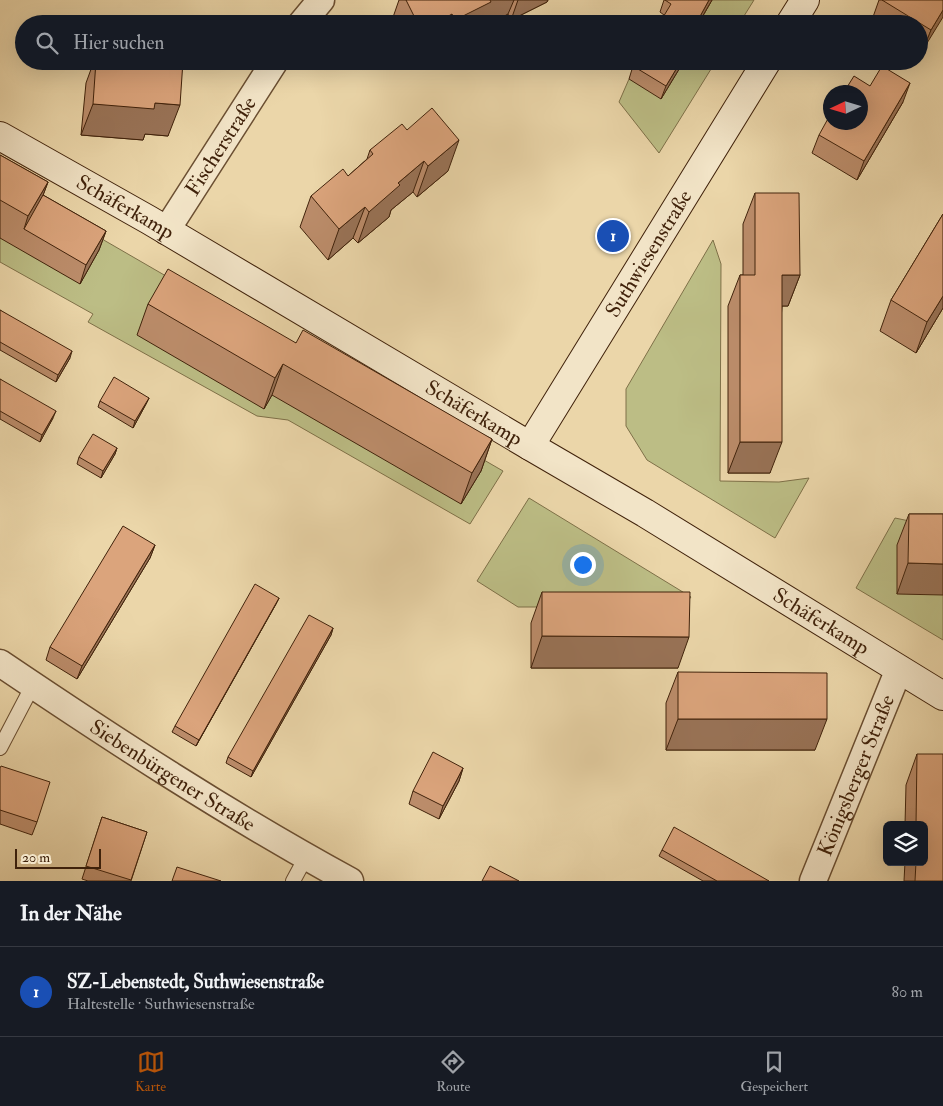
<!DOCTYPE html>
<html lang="de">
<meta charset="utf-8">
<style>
:root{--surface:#171b24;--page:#20242c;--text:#f1f3f6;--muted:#9ea1a6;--line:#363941;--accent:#b45309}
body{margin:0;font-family:"IM FELL Double Pica",serif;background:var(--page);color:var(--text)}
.controls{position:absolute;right:15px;bottom:15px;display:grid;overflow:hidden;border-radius:8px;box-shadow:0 5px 20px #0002}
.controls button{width:45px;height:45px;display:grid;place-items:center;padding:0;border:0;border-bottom:1px solid var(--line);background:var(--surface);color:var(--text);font:25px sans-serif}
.compass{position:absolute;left:823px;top:85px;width:45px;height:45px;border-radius:50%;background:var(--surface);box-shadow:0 5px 20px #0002;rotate:266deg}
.scale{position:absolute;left:15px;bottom:12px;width:86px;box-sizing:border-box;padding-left:5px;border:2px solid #40220b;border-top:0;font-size:14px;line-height:18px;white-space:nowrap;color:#40220b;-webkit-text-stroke:4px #f2e4c7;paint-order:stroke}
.you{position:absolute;left:582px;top:564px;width:18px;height:18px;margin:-12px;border:4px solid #fff;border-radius:50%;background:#1a73e8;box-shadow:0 0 0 8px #1a73e833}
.badge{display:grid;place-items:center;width:32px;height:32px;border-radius:50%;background:var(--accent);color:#fff;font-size:16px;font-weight:700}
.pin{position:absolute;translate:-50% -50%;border:2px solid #fff;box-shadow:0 1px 5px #0006}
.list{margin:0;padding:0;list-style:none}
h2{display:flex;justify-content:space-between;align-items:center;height:65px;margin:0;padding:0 20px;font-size:21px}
h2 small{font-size:16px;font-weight:400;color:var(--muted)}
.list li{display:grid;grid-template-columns:32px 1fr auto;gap:15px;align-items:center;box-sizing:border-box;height:90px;padding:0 20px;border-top:1px solid var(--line)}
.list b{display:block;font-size:19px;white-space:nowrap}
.list p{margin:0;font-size:16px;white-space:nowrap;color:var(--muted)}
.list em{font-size:16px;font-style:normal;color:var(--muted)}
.icon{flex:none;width:28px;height:28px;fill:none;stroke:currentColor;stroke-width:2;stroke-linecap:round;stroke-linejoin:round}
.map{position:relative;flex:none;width:943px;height:881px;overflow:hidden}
.search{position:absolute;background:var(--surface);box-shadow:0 5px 20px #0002;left:15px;right:15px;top:15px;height:55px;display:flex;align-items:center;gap:12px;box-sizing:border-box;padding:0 18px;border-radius:28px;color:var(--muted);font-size:19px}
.sheet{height:155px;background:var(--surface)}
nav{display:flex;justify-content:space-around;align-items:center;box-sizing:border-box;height:70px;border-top:1px solid var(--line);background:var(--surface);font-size:14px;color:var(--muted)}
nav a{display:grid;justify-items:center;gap:2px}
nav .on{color:var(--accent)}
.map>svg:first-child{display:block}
.green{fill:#bcbd85;stroke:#7e7048}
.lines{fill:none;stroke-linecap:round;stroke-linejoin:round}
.lane-casing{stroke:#6b4f32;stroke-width:16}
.street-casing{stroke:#6b4f32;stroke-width:29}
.secondary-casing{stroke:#40220b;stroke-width:30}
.lane{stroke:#f2e4c7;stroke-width:14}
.street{stroke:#f2e4c7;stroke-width:26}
.secondary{stroke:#f2e4c7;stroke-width:28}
.wall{fill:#bc8d6b;stroke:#40220b}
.shaded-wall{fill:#997357;stroke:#40220b}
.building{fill:#dba47c;stroke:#40220b}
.labels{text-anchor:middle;stroke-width:4;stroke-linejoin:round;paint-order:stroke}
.street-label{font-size:21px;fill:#40220b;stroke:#f2e4c7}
</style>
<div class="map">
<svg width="943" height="881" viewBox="0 0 943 881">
<rect width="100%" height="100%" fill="#ebd6a9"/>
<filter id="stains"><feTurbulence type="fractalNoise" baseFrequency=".004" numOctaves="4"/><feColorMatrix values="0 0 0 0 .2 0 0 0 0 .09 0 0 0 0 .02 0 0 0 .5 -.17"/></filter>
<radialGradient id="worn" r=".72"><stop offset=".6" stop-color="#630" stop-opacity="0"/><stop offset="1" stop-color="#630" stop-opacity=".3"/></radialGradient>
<!-- green -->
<g class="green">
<polygon points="712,0 754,0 739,24 698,24"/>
<polygon points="684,61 716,61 659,153 619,102 629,79"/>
<polygon points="0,180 503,471 470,524 288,420 257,416 88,322 93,314 0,262"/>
<polygon points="713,240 721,264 720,481 779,482 809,478 775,538 647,460 626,426 626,389"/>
<polygon points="529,498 691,597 683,607 518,607 477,581"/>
<polygon points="895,518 943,528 943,640 856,588"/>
</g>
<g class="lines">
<!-- lane casing -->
<g class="lane-casing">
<g id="lane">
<polyline points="0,748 33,685"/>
<polyline points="293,881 306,857"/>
</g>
</g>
<!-- street casing -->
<g class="street-casing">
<g id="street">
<polyline points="301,24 321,0"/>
<path id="s1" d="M166,231L275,61"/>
<path id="s2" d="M0,663C114,740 229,815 350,881"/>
<path id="s3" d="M813,881L899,669"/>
</g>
</g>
<!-- secondary casing -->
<g class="secondary-casing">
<g id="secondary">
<polyline points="790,24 805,0"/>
<path id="s4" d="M0,136L149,220L530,446L645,513L943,696"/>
<path id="s5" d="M530,446L767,61"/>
</g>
</g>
<!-- lane -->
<use href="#lane" class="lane"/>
<!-- street -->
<use href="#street" class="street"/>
<!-- secondary -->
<use href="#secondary" class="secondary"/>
</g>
<!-- wall -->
<g class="wall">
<polygon points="399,0 548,0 547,2 511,20 508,14 490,24 391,24 391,23"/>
<polygon points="664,0 712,0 700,21 664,15 660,12"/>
<polygon points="879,0 943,0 924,48 919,45 919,24 884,24 873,17"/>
<polygon points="94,61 183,61 168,136 145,134 143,140 81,135 86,83"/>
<polygon points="684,61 661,99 629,79 633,66"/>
<polygon points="870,86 903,102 857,180 812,153 819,135"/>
<polygon points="407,130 448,171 417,197 413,192 391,210 389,217 358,243 353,238 328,260 300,227 311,196 348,176 367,159 370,150"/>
<polygon points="0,155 48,182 43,195 106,231 99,250 80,284 0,238"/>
<polygon points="755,193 800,275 788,306 782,306 770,473 728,473 728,306 740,275 743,275 743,224"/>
<polygon points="943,214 943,308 916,353 880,331 891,300"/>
<polygon points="148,304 296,343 492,439 481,471 461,504 272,395 264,409 137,335"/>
<polygon points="0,310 70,358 56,382 0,350"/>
<polygon points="0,379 53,418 40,442 0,419"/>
<polygon points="149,398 146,404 133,428 98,407 100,401"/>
<polygon points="117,448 115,454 101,478 77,464 79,457"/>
<polygon points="909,514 943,514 897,594 897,545"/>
<polygon points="155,545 150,558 77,679 46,660 50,647"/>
<polygon points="542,592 678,668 531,668 531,623"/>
<polygon points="279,598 276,604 196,746 172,732 175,726"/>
<polygon points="333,628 331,635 251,777 226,763 228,757"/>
<polygon points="678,672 815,750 666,750 666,703"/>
<polygon points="917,754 943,881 904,881 905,862 924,862 924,825 905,825 906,785"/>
<polygon points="0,768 37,822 32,835 0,824"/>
<polygon points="463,768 459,781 439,819 409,804 413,791"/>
<polygon points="102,817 147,832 131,881 88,881 82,879"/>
<polygon points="662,850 769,881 703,881 659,856"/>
</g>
<!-- shaded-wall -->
<g class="shaded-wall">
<polygon points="489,0 514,0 508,14 490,24 454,24 455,20"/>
<polygon points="518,0 548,0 547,2 511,20"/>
<polygon points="709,0 712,0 698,24 698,20"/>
<polygon points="943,10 943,17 924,48 931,30"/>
<polygon points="452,14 449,24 434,24"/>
<polygon points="681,61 684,61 661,99 666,86"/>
<polygon points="910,83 903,102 857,180 864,161"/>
<polygon points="155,103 180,105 168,136 145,134 143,140 81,135 93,104"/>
<polygon points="459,140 448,171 417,197 428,166"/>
<polygon points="424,161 413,192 391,210 389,217 358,243 369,212 398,183"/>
<polygon points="48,182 36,214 24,229 28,216"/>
<polygon points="365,207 353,238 328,260 339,229"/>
<polygon points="106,231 99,250 80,284 86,265"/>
<polygon points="782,275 800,275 788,306 770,306"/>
<polygon points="943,296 943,308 916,353 927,322"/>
<polygon points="72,351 70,358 56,382 58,375"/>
<polygon points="283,364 272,395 264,409 275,378"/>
<polygon points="149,398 146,404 133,428 135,421"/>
<polygon points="56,411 53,418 40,442 42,435"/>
<polygon points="492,439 481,471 461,504 472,473"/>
<polygon points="740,442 782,442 770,473 728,473"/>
<polygon points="117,448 115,454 101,478 103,471"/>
<polygon points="155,545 150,558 77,679 82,666"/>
<polygon points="908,563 943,564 943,595 897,594"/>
<polygon points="279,598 276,604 196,746 199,740"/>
<polygon points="333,628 331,635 251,777 253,771"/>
<polygon points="542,636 689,637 678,668 531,668"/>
<polygon points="678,719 827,719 815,750 666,750"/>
<polygon points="463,768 459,781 439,819 443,806"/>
</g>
<!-- building -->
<g class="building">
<polygon points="406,0 490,0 491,2 455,20 452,14 434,24 418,24"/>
<polygon points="665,0 709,0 698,20 704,23 703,24 659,24 671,4"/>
<polygon points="882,0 943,0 943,10 931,30"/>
<polygon points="96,61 183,61 180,105 155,103 154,109 93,104"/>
<polygon points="636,61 681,61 666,86 633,66"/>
<polygon points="882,66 910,83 864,161 819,135 830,115 830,122 860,122 860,92 844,92 854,76 870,86"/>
<polygon points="432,108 459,140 428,166 424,161 398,183 400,185 369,212 365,207 339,229 311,196 343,169 348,176 373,154 370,150 402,124 407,130"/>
<polygon points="0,155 48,182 28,216 0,200"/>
<polygon points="755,193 799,193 800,275 782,275 782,442 740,442 740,275 755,275"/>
<polygon points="43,195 106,231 86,265 24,229"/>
<polygon points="943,214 943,296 927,322 891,300"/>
<polygon points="168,269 296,343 303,330 492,439 472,473 283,364 275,378 148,304"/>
<polygon points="0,310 72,351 58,375 0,342"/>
<polygon points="114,377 149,398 135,421 100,401"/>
<polygon points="0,379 56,411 42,435 0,411"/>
<polygon points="93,434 117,448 103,471 79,457"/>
<polygon points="909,514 943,514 943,564 908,563"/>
<polygon points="123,526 155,545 82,666 50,647"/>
<polygon points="255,584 279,598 199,740 175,726"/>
<polygon points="542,592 690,592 689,637 542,636"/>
<polygon points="309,615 333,628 253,771 228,757"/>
<polygon points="678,672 827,673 827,719 678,719"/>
<polygon points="433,752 463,768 443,806 413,791"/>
<polygon points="917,754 943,754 943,881 915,881 916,862 924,862 924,825 916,825"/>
<polygon points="1,766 50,782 37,822 0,810 0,768"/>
<polygon points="102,817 147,832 131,880 86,866"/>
<polygon points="674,827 769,881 717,881 662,850"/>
<polygon points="490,866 519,881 482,881"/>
<polygon points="177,867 221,881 172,881"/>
</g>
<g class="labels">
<!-- street labels -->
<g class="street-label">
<text dy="7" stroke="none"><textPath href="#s1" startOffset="101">Fischerstraße</textPath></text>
<text dy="7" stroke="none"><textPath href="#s4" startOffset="144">Schäferkamp</textPath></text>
<text dy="7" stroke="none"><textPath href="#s5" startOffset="226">Suthwiesenstraße</textPath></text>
<text dy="7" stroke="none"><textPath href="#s4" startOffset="549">Schäferkamp</textPath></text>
<text dy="7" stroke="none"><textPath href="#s4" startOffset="954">Schäferkamp</textPath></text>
<text dy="7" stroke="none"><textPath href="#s2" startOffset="206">Siebenbürgener Straße</textPath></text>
<text dy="7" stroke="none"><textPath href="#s3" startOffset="114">Königsberger Straße</textPath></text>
</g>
</g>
<rect width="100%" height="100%" filter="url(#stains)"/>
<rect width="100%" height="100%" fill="url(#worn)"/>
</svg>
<div class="controls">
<button><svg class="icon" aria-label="layers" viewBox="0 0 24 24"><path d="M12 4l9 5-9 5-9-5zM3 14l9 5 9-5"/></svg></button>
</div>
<svg class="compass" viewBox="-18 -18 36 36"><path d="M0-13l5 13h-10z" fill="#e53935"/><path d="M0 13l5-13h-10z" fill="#9ea1a6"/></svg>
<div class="scale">20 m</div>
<div class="you"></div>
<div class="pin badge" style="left:613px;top:236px;background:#1a4fb4">1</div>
<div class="search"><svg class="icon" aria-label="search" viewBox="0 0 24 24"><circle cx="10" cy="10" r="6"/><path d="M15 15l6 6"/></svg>Hier suchen</div>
</div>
<section class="sheet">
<h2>In der Nähe<small></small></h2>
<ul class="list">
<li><span class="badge" style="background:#1a4fb4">1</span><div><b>SZ-Lebenstedt, Suthwiesenstraße</b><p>Haltestelle · Suthwiesenstraße</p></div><em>80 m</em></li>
</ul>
</section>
<nav>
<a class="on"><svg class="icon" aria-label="map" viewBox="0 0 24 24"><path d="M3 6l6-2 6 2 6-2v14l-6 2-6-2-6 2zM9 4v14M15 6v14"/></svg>Karte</a>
<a><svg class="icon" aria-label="directions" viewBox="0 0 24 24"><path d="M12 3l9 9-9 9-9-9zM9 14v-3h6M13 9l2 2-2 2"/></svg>Route</a>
<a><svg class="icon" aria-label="saved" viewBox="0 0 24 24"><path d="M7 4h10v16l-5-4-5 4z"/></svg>Gespeichert</a>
</nav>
